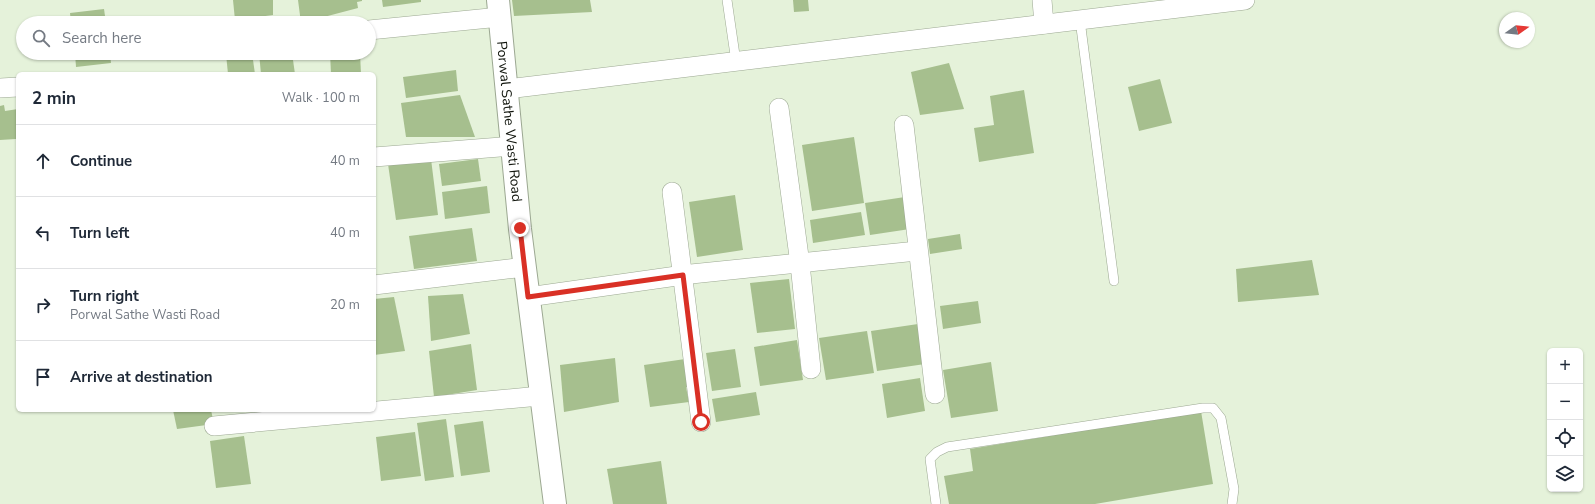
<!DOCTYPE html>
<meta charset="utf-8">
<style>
:root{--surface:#fff;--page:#f6f6f7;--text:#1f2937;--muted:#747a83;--line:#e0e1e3}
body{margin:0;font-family:"Nunito Sans",sans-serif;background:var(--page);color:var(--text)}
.controls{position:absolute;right:12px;bottom:12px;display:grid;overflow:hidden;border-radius:6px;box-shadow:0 1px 3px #0004}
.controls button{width:36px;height:36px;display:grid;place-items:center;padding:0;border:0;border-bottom:1px solid var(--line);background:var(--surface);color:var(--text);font:20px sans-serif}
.compass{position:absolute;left:1499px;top:12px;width:36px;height:36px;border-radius:50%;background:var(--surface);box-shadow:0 1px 3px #0004;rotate:75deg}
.stop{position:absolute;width:12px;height:12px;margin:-9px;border:3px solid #d93025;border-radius:50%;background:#fff}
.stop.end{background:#d93025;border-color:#fff;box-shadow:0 1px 4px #0008}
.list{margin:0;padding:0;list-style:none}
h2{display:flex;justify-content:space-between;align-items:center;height:52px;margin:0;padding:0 16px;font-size:17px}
h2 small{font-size:13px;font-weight:400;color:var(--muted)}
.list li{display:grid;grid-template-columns:26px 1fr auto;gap:12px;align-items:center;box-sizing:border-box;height:72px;padding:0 16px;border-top:1px solid var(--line)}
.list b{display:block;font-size:15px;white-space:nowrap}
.list p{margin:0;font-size:13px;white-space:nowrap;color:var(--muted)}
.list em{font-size:13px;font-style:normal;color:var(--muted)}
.icon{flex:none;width:22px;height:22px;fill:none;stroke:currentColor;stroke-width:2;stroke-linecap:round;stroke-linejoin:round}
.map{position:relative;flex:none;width:1595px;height:504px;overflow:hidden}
.search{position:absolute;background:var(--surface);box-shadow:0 1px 3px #0004;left:16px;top:16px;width:360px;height:44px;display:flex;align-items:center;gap:10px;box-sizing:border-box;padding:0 14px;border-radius:22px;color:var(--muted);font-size:15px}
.panel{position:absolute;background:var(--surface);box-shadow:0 1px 3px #0004;left:16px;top:72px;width:360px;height:340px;border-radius:6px}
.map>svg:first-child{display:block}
.building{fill:#a6bf8e}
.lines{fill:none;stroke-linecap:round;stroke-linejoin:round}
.service-casing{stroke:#9ca892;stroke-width:10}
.minor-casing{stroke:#9ca892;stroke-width:20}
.tertiary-casing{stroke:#9ca892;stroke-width:24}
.service{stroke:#fff;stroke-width:9}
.minor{stroke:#fff;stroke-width:19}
.tertiary{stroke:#fff;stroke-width:22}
.route{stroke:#d93025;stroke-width:5}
.labels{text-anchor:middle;stroke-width:3;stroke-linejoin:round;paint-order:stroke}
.street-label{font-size:14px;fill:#11150d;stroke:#e5f2da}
</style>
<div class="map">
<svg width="1595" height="504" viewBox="0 0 1595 504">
<rect width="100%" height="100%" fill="#e5f2da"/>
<!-- building -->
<g class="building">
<polygon points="233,0 273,0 273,15 235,20"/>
<polygon points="298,0 362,0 362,1 357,2 358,8 301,23"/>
<polygon points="382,0 421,0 421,2 383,7"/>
<polygon points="512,0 590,0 592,12 514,16"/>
<polygon points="793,0 808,0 809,11 794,12"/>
<polygon points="104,9 106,23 71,23 70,13"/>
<polygon points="75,53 110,53 111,63 76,67"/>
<polygon points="236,53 252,53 255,74 228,74 226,54"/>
<polygon points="259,53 292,53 295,74 261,74"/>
<polygon points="330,53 360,53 361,74 331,74"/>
<polygon points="949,63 964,109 920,115 911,72"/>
<polygon points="456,70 458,91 406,98 403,77"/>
<polygon points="1160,79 1172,123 1139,131 1128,87"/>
<polygon points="1024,90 1034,153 979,162 974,128 994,125 990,96"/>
<polygon points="460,95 475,137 406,137 401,103"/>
<polygon points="4,105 5,111 18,109 18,148 16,139 0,140 0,106"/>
<polygon points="854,137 864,203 812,211 802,145"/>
<polygon points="431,159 438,215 396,220 388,164"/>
<polygon points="478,159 481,181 442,186 439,164"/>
<polygon points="487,186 490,213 445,219 442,192"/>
<polygon points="735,195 743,250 697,257 689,202"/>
<polygon points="905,197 910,229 870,235 865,203"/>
<polygon points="861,212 865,235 813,243 810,220"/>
<polygon points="472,228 477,261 414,269 409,236"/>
<polygon points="960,234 962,249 930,254 928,239"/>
<polygon points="1312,260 1319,295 1238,302 1236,269"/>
<polygon points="789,279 795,329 757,333 750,283"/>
<polygon points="463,294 470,334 431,341 428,296"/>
<polygon points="394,297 405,351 374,355 374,299"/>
<polygon points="978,301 981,323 943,329 940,306"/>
<polygon points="918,324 925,364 877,371 871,331"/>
<polygon points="867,331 874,373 826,380 819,338"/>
<polygon points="797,340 803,380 760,386 754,347"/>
<polygon points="471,344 477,390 434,397 429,351"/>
<polygon points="735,349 741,387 712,391 706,353"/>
<polygon points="615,358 619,402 564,412 560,365"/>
<polygon points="692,358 696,385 686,387 689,402 650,407 644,365"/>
<polygon points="991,362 998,411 951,418 943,370"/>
<polygon points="920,378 925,411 887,418 882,384"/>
<polygon points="756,392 760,415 716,422 712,399"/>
<polygon points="173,410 211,410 214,424 177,429"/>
<polygon points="1201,411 1213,484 1095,504 949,504 944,476 973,471 970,449"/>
<polygon points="446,419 454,477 425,481 417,423"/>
<polygon points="483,421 490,472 461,476 454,425"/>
<polygon points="415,432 421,476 381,481 376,437"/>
<polygon points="244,436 251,484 216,488 210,441"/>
<polygon points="661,461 667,504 613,504 607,469"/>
</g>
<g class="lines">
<!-- service casing -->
<g class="service-casing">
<g id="service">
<polyline points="727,0 736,62"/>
<polyline points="1080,20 1114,281"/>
<polyline points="936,504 930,459 937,452 947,447 1203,408 1213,408 1221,418 1234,489 1232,504"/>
</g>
</g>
<!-- minor casing -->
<g class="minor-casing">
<g id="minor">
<polyline points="1042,0 1044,24"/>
<polyline points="369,30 500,17"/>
<polyline points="0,88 18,87"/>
<polyline points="507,89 1245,0"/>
<polyline points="779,108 800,264 811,369"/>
<polyline points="904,125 935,394"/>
<polyline points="374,157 512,146"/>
<polyline points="672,192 701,422"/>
<polyline points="374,285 525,267"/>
<polyline points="528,297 691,274 917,251"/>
<polyline points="214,426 540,396"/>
</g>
</g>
<!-- tertiary casing -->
<g class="tertiary-casing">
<g id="tertiary">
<path id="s1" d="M498,0L520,229L555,504"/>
</g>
</g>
<!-- service -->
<use href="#service" class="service"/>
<!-- minor -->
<use href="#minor" class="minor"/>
<!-- tertiary -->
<use href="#tertiary" class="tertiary"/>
</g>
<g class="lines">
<!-- route -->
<polyline class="route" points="520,228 528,297 683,275 701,422"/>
</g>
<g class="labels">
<!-- street labels -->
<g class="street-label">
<text dy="5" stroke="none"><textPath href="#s1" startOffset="122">Porwal Sathe Wasti Road</textPath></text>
</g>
</g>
</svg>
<div class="controls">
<button>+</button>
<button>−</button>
<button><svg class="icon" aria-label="locate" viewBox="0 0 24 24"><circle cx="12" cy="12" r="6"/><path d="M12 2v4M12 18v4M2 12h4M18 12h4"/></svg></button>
<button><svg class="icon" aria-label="layers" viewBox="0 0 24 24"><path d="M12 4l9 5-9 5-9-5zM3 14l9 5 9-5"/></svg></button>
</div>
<svg class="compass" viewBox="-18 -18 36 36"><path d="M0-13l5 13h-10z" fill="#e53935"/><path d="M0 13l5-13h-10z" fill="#747a83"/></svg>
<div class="stop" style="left:701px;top:422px"></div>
<div class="stop end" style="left:520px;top:228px"></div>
<div class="search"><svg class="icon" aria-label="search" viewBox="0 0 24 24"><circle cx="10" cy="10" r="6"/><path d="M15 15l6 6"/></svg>Search here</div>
<section class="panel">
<h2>2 min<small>Walk · 100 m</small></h2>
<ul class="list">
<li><svg class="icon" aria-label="ahead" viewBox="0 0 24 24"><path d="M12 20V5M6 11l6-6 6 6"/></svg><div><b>Continue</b></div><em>40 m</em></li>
<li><svg class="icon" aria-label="left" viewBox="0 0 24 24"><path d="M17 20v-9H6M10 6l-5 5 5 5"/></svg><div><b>Turn left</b></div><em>40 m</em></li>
<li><svg class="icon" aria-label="right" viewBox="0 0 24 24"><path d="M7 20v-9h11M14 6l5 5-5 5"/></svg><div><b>Turn right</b><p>Porwal Sathe Wasti Road</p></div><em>20 m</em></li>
<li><svg class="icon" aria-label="arrive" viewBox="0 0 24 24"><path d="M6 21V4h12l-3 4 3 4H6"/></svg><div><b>Arrive at destination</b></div></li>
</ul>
</section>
</div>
